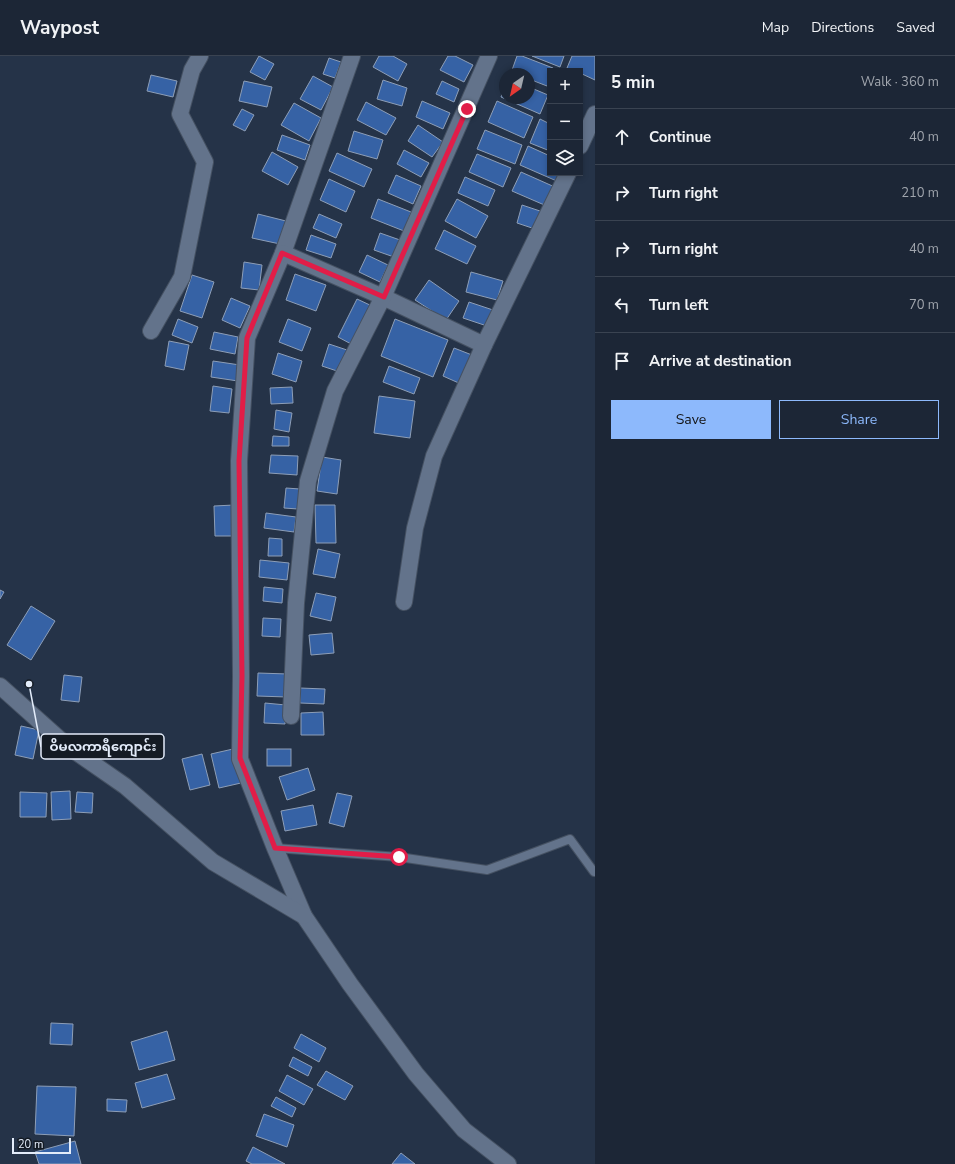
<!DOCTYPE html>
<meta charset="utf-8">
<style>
:root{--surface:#1c2636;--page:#252e3e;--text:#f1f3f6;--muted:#a0a5ad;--line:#3a4351;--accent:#8db9fc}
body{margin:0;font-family:"Nunito Sans","Noto Sans Myanmar",sans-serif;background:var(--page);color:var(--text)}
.controls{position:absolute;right:12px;top:12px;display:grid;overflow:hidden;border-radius:0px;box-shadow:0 2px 6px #0003}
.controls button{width:36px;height:36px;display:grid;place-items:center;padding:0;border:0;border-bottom:1px solid var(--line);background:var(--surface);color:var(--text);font:20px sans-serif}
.compass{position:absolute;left:499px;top:12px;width:36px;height:36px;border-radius:50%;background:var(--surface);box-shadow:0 2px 6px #0003;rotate:214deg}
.scale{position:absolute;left:12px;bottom:10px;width:59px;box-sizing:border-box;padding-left:4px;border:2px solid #e3ecfa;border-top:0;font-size:11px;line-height:14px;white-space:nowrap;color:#e3ecfa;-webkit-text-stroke:3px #141b24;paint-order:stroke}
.stop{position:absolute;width:12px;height:12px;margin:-9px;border:3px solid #e11d48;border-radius:50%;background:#fff}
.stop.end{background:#e11d48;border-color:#fff;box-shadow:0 1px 4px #0008}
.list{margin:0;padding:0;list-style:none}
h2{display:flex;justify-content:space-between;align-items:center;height:52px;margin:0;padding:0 16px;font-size:17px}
h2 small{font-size:13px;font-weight:400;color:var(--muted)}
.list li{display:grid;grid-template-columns:26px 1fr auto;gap:12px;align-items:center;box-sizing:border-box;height:56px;padding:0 16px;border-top:1px solid var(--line)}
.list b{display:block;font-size:15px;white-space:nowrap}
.list em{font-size:13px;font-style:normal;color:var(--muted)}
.actions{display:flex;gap:8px;padding:12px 16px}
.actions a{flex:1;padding:9px 0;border:1px solid var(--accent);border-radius:0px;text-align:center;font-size:14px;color:var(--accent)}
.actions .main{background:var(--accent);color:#111}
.icon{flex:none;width:22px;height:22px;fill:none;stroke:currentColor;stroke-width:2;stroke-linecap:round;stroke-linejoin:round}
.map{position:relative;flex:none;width:595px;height:1108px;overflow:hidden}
header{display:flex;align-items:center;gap:24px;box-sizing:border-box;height:56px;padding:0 20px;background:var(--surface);border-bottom:1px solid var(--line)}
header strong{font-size:19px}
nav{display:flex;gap:22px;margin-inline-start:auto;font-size:14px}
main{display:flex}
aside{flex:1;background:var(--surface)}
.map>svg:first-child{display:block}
.building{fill:#3662a5;stroke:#8d9eb7}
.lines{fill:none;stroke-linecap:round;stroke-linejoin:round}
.service-casing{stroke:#455162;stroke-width:10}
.minor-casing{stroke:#455162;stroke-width:18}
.service{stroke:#63738b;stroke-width:8}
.minor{stroke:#63738b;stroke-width:16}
.route{stroke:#e11d48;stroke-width:5}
.leader{fill:none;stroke:#e3ecfa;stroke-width:1.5}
.callout-dot{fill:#e3ecfa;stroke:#141b24;stroke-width:1.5}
.callout{fill:#141b24;stroke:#e3ecfa;stroke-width:1.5}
.callout-label{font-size:13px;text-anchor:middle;font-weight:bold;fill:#e3ecfa}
</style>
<header>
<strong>Waypost</strong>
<nav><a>Map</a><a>Directions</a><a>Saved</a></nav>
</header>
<main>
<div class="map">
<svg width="595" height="1108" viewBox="0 0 595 1108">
<rect width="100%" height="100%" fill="#253348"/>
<!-- building -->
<g class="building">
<polygon points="259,0 274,8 265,24 250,16"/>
<polygon points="379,0 393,0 407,8 398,25 373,11"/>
<polygon points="448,0 455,0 473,9 464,26 440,14"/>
<polygon points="517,0 522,0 553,12 552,15 550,15 550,21 547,30 529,23 529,18 514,18 511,17"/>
<polygon points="532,0 564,0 560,11"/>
<polygon points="572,0 595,0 595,24 580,17 580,15 575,15 567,12"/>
<polygon points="329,2 341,6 335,22 323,18"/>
<polygon points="151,19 177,25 173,41 147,35"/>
<polygon points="313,20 333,31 321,54 300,43"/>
<polygon points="383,24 407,32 402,50 377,43"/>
<polygon points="244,25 272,31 267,51 239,45"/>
<polygon points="442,25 459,33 454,46 436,38"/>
<polygon points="505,30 505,42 529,42 529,31 548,39 540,58 501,41"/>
<polygon points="422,45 450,57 443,73 416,61"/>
<polygon points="497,45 533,61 524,82 488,66"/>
<polygon points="366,46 396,62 386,79 357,64"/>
<polygon points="294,47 321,62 309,85 281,69"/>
<polygon points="242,53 254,59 245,75 233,69"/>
<polygon points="540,63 550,68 550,95 530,87"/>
<polygon points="418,69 443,86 432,101 408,85"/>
<polygon points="485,74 522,89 515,108 477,93"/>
<polygon points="354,75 383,84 377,103 348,95"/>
<polygon points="282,79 310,89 305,104 277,94"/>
<polygon points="528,90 550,100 550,117 562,117 559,126 520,109"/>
<polygon points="404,94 429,107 421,121 397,108"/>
<polygon points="272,96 298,111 288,129 262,115"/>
<polygon points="337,97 372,113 364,131 329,115"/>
<polygon points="477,98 511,112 503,131 469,116"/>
<polygon points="521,116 557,132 549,151 512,135"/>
<polygon points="396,119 421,130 413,148 388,137"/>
<polygon points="465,121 495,134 488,150 458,137"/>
<polygon points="329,123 355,135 346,156 320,144"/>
<polygon points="378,143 411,156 404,175 371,162"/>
<polygon points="457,143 488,160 476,182 445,165"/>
<polygon points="522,149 540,155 535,173 517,167"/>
<polygon points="258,158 286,165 280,188 252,182"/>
<polygon points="319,158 342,168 336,182 313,172"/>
<polygon points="444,174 476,190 467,208 435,193"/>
<polygon points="380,177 400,184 394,201 374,194"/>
<polygon points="311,179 336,188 331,202 306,194"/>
<polygon points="367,199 388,209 380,226 359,216"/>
<polygon points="244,206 262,209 259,234 241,232"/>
<polygon points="471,216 503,225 497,244 466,236"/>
<polygon points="295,218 326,229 316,255 286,244"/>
<polygon points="192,219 214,226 202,262 180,255"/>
<polygon points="429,224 459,245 446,264 415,244"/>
<polygon points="231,242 250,250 240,272 222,264"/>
<polygon points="357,243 372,250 353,289 338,281"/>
<polygon points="469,246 493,254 487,270 463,262"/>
<polygon points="178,263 198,271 192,287 172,279"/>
<polygon points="288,263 311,272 302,295 279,286"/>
<polygon points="395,263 448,284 433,321 381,300"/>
<polygon points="214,276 238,281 235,298 210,293"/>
<polygon points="169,285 189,289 184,314 165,310"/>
<polygon points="329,288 347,294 340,316 322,310"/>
<polygon points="454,292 472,299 461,328 443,320"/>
<polygon points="278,297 302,305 296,326 272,318"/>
<polygon points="213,305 240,309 238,325 211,321"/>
<polygon points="389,310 420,322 414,338 383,326"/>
<polygon points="213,330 232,333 229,357 210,355"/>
<polygon points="292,331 293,347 271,348 270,332"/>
<polygon points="379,340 415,345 410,382 374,377"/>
<polygon points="276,354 292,357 289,376 274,373"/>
<polygon points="273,380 289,381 289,390 272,390"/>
<polygon points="271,399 298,400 297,419 269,417"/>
<polygon points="322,401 341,404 337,438 317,435"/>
<polygon points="286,432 300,433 298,453 284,452"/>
<polygon points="234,449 235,480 215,480 214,450"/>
<polygon points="315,449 335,449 336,487 316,487"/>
<polygon points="266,457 296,461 294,476 264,472"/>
<polygon points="269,482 282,483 282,500 268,500"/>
<polygon points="318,493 340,498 335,522 313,518"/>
<polygon points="260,504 289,507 287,524 259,521"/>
<polygon points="264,531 283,533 282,547 263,545"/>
<polygon points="0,534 4,536 0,543"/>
<polygon points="316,537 336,541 331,565 310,560"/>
<polygon points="31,550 55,565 31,604 7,589"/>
<polygon points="263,562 281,563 280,581 262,580"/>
<polygon points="332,577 334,597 311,599 309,579"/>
<polygon points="258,617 288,618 287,641 257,640"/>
<polygon points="64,619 82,621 79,646 61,644"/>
<polygon points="300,632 325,633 324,648 300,647"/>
<polygon points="265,647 286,649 285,668 264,667"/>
<polygon points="323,656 324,679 301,679 301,657"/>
<polygon points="21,670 39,674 33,703 15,699"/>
<polygon points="233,693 241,727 219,732 211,698"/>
<rect x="267" y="693" width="24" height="17"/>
<polygon points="202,698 210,729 190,734 182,703"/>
<polygon points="308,712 315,734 287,744 279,721"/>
<polygon points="70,735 71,763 52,764 51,736"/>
<polygon points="20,736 47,737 46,761 20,761"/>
<polygon points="77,736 93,737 92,757 75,756"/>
<polygon points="337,737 352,740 344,771 329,767"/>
<polygon points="313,749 317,769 285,775 281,755"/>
<polygon points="51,967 73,968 72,989 50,988"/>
<polygon points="167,975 175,1004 139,1014 131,986"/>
<polygon points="301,978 326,992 319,1006 294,992"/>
<polygon points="293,1001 312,1011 308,1020 289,1010"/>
<polygon points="326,1015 353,1030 345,1044 317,1029"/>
<polygon points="167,1018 175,1043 142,1052 135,1027"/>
<polygon points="287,1019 313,1033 304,1049 279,1035"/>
<polygon points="37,1030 76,1031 74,1080 35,1078"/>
<polygon points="276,1041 296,1052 292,1061 271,1050"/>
<polygon points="107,1043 127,1044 126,1056 107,1055"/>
<polygon points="264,1058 294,1069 287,1091 256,1080"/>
<polygon points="75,1085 81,1108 39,1108 35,1096"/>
<polygon points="253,1091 285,1108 252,1108 246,1105"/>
<polygon points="401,1097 415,1108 392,1108"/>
</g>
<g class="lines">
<!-- service casing -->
<g class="service-casing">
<polyline id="service" points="275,792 399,801 487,814 570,783 594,816 595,816"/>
</g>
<!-- minor casing -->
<g class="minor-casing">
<g id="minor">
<polyline points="352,0 283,197 247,282 239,405 241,620 240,703 275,792 304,860 350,928 416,1018 464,1074 508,1108"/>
<polyline points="580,90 595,58"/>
<polyline points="283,197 383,241 484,289"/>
<polyline points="151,275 182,221 205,106 180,58 192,14 200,0"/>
<polyline points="404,546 415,472 434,400 484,289 568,117"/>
<polyline points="0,630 66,689 125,730 213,806 304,860"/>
<polyline points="291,660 296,547 308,425 335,335 383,241 489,0"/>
</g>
</g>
<!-- service -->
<use href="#service" class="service"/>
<!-- minor -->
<use href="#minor" class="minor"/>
</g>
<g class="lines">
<!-- route -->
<polyline class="route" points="399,801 275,792 240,702 242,620 239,405 247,282 282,197 384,241 467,53"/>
</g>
<!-- callouts -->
<path class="leader" d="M29 628L41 691"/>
<circle class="callout-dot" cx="29" cy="628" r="4"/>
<rect class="callout" x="41" y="678" width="123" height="25" rx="4"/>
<g class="callout-label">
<text x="103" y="695">ဝိမလကာရီကျောင်း</text>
</g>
</svg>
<div class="controls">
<button>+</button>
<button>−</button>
<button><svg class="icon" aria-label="layers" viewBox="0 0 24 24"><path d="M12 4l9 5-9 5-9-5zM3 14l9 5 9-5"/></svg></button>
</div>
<svg class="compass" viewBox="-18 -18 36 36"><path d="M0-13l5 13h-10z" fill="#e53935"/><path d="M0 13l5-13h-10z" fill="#a0a5ad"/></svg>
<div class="scale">20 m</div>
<div class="stop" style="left:399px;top:801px"></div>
<div class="stop end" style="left:467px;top:53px"></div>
</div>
<aside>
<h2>5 min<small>Walk · 360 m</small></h2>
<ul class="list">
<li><svg class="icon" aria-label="ahead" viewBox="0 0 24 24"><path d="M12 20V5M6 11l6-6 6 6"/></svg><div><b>Continue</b></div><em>40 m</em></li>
<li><svg class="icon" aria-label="right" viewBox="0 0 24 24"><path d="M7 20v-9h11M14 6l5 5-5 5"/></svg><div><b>Turn right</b></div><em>210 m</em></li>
<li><svg class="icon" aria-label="right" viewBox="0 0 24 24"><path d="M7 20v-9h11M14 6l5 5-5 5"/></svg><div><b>Turn right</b></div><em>40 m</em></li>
<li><svg class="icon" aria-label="left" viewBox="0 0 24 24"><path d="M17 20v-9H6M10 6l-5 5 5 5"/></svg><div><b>Turn left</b></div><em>70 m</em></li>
<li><svg class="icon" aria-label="arrive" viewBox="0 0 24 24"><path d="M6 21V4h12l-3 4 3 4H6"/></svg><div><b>Arrive at destination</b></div></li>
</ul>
<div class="actions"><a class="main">Save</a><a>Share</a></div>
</aside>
</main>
